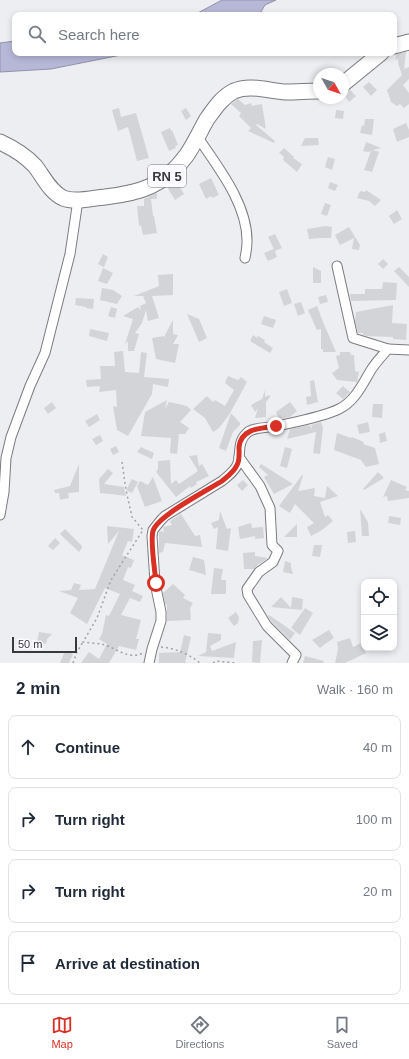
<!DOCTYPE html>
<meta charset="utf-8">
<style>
:root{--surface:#fff;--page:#f6f6f7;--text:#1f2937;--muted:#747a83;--line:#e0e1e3;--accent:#d93025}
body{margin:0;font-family:Helvetica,sans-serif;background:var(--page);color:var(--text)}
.controls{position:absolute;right:12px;bottom:12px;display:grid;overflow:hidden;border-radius:8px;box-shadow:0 2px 6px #0003}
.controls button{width:36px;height:36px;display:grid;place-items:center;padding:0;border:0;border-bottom:1px solid var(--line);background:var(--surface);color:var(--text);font:20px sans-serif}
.compass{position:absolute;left:313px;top:68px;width:36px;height:36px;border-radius:50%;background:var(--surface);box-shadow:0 2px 6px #0003;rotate:130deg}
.scale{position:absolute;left:12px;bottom:10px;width:65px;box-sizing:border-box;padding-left:4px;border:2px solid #39393b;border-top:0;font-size:11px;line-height:14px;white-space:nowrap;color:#39393b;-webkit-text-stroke:3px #fbfbff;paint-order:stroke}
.stop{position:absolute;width:12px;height:12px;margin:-9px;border:3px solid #d93025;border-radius:50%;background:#fff}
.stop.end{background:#d93025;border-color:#fff;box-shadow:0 1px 4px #0008}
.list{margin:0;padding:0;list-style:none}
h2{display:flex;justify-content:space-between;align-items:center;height:52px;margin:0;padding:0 16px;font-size:17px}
h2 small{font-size:13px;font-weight:400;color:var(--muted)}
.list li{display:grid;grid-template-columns:26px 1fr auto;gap:12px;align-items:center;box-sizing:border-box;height:64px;margin:0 8px 8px;padding:0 8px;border:1px solid var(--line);border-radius:8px}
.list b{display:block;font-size:15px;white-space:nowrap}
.list em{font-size:13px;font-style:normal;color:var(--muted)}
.icon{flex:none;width:22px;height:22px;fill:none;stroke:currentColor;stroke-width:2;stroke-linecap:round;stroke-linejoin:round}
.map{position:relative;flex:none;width:409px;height:663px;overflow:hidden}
.search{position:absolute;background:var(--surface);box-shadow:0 2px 6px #0003;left:12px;right:12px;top:12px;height:44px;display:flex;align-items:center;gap:10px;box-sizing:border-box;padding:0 14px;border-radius:8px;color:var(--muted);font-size:15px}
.sheet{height:340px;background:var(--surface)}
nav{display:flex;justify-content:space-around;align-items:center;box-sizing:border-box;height:56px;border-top:1px solid var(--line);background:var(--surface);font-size:11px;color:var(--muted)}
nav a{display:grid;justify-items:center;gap:2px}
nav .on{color:var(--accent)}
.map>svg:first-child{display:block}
.water{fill:#b7b8d8;stroke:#9192a9}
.building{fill:#d3d4d8}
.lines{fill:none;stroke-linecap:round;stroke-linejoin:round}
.street-casing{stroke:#7b7c80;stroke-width:11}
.primary-casing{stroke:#7b7c80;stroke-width:17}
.path{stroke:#a2a3a6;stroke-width:1.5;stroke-dasharray:2 3;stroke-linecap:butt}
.street{stroke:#fff;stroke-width:9}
.primary{stroke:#fff;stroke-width:15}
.route{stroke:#d93025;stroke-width:5}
.labels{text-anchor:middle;stroke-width:3;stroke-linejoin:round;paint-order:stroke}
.shield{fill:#fbfbff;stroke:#737376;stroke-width:1}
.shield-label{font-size:13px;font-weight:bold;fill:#39393b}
</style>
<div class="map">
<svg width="409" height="663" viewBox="0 0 409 663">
<rect width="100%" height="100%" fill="#edeef2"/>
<!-- water -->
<g class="water">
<polygon points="222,0 276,0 265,5 259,15 194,15"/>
<polygon points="15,41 15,53 131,53 51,69 0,72 0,43"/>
</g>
<!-- building -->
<g class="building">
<polygon points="406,52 404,69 409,67 409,79 403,85 409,93 409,104 404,108 400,104 397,106 391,102 387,90 402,75 398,63 398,59 395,60 397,54"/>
<polygon points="369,82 377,90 371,96 363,87"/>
<polygon points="350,90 356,96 349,102 343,93"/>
<polygon points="238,99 245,105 251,103 252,106 262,104 266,129 257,124 256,125 275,141 274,143 248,131 251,128 239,116 241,113 231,104"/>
<polygon points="119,108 121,117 136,113 149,158 137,161 128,127 118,131 112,110"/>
<polygon points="186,108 191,116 186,120 181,111"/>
<polygon points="336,110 344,111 343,119 335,118"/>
<polygon points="365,119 374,119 372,135 360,133 362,125 364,126"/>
<polygon points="406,123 409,130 409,137 397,142 393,129"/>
<polygon points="170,128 171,131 172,130 178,145 175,146 176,148 169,151 161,132"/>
<polygon points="305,138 318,138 319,145 301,146"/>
<polygon points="366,142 381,148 373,150 379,152 372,172 364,170 371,151 368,152 363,151"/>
<polygon points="284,148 294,157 293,158 302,164 297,172 283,160 284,157 279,153"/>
<polygon points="328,157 335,159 332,170 325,167"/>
<polygon points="211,178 219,195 212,198 211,196 206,199 199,184"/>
<polygon points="176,181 184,194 175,200 167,187"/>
<polygon points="330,182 338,185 335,191 328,188"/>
<polygon points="366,190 381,200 375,206 369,201 357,198 360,191 365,192"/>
<polygon points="157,193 157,199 151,199 153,216 154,216 157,233 143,235 141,225 139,226 137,206 144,206 144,199"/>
<polygon points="325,203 331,205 327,216 321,214"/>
<polygon points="397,210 402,219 394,224 389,216"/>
<polygon points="326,226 332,227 331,238 321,238 309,239 307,229"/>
<polygon points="349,227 360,245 359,250 352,249 354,238 340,245 335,235"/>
<polygon points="275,234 282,248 275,251 274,249 277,257 268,261 264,253 274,249 268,237"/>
<polygon points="103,254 108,257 104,267 98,264"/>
<polygon points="383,259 388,264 383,269 378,264"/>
<polygon points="313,267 321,271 321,283 313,283"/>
<polygon points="399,267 409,277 409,287 394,271"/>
<polygon points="103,268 113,273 107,284 98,281"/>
<polygon points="173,274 173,295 152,296 159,318 148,321 146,310 142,323 135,333 139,334 134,351 128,351 128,341 125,344 133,319 123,316 138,307 141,310 140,306 146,303 143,296 134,296 159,286 158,275"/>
<polygon points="383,282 397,283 396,300 351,301 350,294 365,294 365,289 382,289"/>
<polygon points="102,288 113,290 122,296 117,304 100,300"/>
<polygon points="287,289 292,303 284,306 279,292"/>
<polygon points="326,295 328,302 320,304 318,297"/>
<polygon points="76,298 94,299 93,309 86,308 86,307 75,305"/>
<polygon points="301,302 305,313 298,316 294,304"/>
<polygon points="393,305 392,323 407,324 406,340 393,339 393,337 367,336 363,335 363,333 358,333 355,322 356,312"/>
<polygon points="317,306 323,322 336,352 323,352 323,349 321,349 321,329 317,330 308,310"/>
<polygon points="111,307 117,309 115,318 108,316"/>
<polygon points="187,314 199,319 207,338 199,342"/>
<polygon points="264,316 276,320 273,328 261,324"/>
<polygon points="173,320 173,334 178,335 173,344 179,344 175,363 156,359 152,338 164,336 165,338 165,335"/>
<polygon points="90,329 109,333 107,341 89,336"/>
<polygon points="253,335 257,338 258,336 265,340 264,342 273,348 270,353 250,341"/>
<polygon points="123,351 125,372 139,373 141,352 147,353 144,377 169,379 168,387 153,384 152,394 128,436 117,430 113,406 117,407 116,390 99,392 100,386 87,387 86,380 101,379 100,366 115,366 114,352"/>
<polygon points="340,352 350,352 351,355 354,355 355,371 359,372 357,382 337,380 332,373 339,368 336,356 340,355"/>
<polygon points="228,376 238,380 241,377 247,382 229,415 219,428 213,432 205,418 193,409 207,396 213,402 215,400 225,406 234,390 225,383"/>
<polygon points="314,380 318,402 307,405 306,397 311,396 310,381"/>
<polygon points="343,386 350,392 343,399 336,393"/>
<polygon points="265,390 265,397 269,395 270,397 266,402 266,417 255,418 258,408 255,412 251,405 262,399"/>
<polygon points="167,400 165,409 169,402 187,406 191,410 180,422 189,428 185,434 179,434 177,454 170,453 171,438 141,436 145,412"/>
<polygon points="52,402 56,408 48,414 44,408"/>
<polygon points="290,402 297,411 290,417 279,419 276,412"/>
<polygon points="373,404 383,404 382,418 372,417"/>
<polygon points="231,413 240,423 240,425 233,432 226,451 219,448"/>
<polygon points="97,414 100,420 89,427 85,421"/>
<polygon points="321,422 323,428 320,454 313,453 316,432 287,439 290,429 309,425 312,429 311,425"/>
<polygon points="368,422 370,432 359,434 357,425"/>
<polygon points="385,432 387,441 380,443 379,434"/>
<polygon points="337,433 351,438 352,437 364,442 363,444 375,448 379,464 366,467 361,460 334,450"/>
<polygon points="100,435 103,441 96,445 92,439"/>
<polygon points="116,446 119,452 113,455 110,449"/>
<polygon points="141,447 154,453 152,459 137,452"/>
<polygon points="285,447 292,449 287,468 280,466"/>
<polygon points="197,455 199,466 202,464 209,476 196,482 197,484 191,488 190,486 176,497 156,472 158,469 158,461 170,460 171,484 176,480 179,484 198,471 189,456"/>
<polygon points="79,464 79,492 68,493 69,498 60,500 59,493 55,493 54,490 70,486"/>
<polygon points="261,464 293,484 274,494 264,477 268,475 259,467"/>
<polygon points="108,469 113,473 104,484 124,487 126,496 110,494 110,493 110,494 100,493 99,479"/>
<polygon points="378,472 384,478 364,490 363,489"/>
<polygon points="302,475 303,476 298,491 315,488 314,496 325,498 327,486 338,496 320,502 325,517 328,515 333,521 322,530 311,536 307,527 314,523 295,504 290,513 279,506"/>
<polygon points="153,477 162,501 145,507 137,486 140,481 148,485"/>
<polygon points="132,479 138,482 132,493 126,490"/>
<polygon points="243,480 248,485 242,491 237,485"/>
<polygon points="391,480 407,487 405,490 409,491 409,498 388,501 387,496 383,497"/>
<polygon points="360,509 368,522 369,536 362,536"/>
<polygon points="220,511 227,529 231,528 228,551 216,549 218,527 214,529 211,523 219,520"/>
<polygon points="181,514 195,536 200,535 202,547 165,543 163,552 159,553 159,533 160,531 164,532 163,527 172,525 170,521"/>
<polygon points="389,516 401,518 400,525 388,523"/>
<polygon points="251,523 252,528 263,527 264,538 255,539 255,536 240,539 238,527"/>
<polygon points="297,524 297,537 284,537"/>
<polygon points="107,526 134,529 132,542 128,541 122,555 134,560 131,568 128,567 123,580 135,585 132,591 143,596 140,602 130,598 121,615 141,620 136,639 139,639 136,650 119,646 109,663 81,663 89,652 99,659 107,644 99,639 102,634 106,615 109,616 120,594 105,588 87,624 70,613 78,598 59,591 71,590 74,583 81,585 79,590 95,589 119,531 108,544"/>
<polygon points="65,529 82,546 82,548 79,552 60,534"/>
<polygon points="355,531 356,542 348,543 347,532"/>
<polygon points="55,538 60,543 53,550 48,546"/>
<polygon points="314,545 322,545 320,557 312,556"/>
<polygon points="255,552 255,556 268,558 261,563 258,564 258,565 254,569 244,569 243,553"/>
<polygon points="193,557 204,560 206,575 189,570"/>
<polygon points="285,561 291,563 291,567 293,574 283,572"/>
<polygon points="214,568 223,569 221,580 226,580 226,594 211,594"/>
<polygon points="173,584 185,595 183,598 193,603 190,608 191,620 167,621 167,605 165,604 163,593"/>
<polygon points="281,597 291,608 292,597 303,599 302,610 271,607"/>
<polygon points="305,608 313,613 300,635 291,628"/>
<polygon points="236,612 239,617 238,623 234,626 228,618"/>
<polygon points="269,615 295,633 290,640 272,622 268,616"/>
<polygon points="329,630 334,638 325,644 320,648 312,640"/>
<polygon points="39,632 52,634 47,639 46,644 37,642"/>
<polygon points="208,633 221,634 221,640 210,646 212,651 236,642 234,658 198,656 206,652"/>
<polygon points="184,635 191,637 185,663 159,663 159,653 180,652"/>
<polygon points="350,638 353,647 361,643 366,653 345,663 335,663 338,649 337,642"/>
<polygon points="262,640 260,663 252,662 253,641"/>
<polygon points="65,651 73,654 69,663 60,663"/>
<polygon points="305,656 324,661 323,663 303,663"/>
</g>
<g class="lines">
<!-- street casing -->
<g class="street-casing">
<g id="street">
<path d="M197,136C217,166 248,204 247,242C247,247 246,253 245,258"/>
<polyline points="337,266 353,338 388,349"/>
<polyline points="239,457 260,486 270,508 272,545 278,551 273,562 259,572 247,589 248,595 267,626 296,655 292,663"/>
<polyline points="0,515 4,492 6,458 11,437 30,386 45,353 70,254 78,200"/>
<path d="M149,663L152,649L161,621V612L155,583L152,536L153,530L161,520L165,516L222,481C228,476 236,470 238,463C241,452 237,441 248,432C255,427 268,428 277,426C295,422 323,417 339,409C355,401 362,385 371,370C376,362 382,356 388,349L409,350"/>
</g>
</g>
<!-- primary casing -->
<g class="primary-casing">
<g id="primary">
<polyline points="394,46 409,42"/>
<polyline points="343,84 381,53"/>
<path d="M0,142C13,148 25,155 35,166C43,176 50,192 63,198C75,203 92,198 105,197C140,193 164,186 186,156C194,145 200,131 207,119C215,108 222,97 234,91C250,84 269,91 286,92C297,92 308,91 319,91"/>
</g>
</g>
<!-- path -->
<g class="path">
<path d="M122,462L126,490L132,517L143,530L111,580L97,618L83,642C90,643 98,643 105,645C118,649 128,660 143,653"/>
<path d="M161,647C175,648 189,654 200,663"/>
<polyline points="73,663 77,652 83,642"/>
<polyline points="213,663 216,661 236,663"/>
</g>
<!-- street -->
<use href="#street" class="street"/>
<!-- primary -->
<use href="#primary" class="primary"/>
</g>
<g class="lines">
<!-- route -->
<path class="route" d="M156,583C155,571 150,541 153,531C157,516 208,490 222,481C227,477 234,472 237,465C240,460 239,453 239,447C241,428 262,428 276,426"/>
</g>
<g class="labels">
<!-- shield labels -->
<rect class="shield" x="148" y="165" width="38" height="22" rx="3"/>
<g class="shield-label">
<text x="167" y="181">RN 5</text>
</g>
</g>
</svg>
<div class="controls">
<button><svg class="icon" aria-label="locate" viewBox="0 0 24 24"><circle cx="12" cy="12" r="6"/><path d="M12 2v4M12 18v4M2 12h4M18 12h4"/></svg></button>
<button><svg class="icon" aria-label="layers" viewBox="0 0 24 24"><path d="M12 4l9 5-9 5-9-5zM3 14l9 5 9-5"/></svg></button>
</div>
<svg class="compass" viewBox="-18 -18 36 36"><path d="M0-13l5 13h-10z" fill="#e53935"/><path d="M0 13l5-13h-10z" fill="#747a83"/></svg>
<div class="scale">50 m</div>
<div class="stop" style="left:156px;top:583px"></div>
<div class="stop end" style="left:276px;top:426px"></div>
<div class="search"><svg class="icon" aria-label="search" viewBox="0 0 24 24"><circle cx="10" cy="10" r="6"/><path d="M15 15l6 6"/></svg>Search here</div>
</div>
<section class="sheet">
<h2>2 min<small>Walk · 160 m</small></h2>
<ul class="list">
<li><svg class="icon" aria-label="ahead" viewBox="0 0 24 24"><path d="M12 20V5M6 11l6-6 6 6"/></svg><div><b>Continue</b></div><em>40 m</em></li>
<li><svg class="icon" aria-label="right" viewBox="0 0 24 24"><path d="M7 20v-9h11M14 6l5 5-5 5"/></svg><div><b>Turn right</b></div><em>100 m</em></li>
<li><svg class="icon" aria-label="right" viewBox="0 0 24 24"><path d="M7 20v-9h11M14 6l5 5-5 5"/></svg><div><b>Turn right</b></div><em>20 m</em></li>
<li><svg class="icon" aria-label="arrive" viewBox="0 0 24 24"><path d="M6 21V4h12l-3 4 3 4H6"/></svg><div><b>Arrive at destination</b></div></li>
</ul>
</section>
<nav>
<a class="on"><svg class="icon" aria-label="map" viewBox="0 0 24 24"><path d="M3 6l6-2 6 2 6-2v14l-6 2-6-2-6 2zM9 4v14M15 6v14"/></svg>Map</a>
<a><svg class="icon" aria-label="directions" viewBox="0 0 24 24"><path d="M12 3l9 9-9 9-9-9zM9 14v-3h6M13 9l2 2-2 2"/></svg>Directions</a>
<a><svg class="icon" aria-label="saved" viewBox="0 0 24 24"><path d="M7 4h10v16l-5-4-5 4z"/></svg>Saved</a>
</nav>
